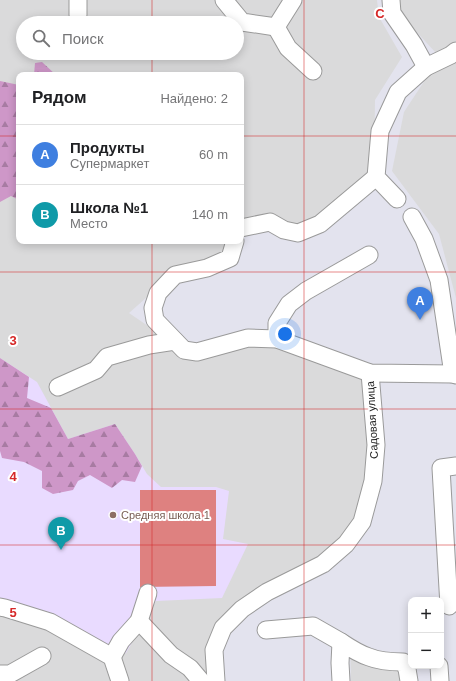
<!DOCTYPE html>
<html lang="ru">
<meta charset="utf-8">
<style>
:root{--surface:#fff;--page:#f6f6f6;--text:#202124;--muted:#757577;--line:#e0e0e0;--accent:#007ac9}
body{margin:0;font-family:Helvetica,sans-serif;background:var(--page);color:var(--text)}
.controls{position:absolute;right:12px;bottom:12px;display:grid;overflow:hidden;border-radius:8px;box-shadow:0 2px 10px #0003}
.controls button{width:36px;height:36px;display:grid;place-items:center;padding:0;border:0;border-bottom:1px solid var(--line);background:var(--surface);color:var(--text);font:20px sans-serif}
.you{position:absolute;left:285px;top:334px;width:14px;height:14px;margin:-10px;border:3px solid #fff;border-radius:50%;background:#1a73e8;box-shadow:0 0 0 6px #1a73e833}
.badge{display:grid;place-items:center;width:26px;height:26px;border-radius:50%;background:var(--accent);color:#fff;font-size:13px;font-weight:700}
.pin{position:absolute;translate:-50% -33px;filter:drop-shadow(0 1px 2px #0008)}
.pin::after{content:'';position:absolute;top:21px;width:14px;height:12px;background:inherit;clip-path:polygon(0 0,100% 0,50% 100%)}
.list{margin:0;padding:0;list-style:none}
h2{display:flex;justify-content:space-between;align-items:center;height:52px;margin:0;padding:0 16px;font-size:17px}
h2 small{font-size:13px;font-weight:400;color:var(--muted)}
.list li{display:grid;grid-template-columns:26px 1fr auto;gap:12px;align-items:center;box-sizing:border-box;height:60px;padding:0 16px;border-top:1px solid var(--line)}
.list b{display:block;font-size:15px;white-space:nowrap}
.list p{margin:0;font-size:13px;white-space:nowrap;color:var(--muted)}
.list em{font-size:13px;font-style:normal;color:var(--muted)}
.icon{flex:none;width:22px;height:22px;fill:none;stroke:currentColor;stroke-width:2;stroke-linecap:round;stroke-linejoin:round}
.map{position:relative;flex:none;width:456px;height:681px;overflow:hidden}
.search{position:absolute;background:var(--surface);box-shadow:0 2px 10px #0003;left:16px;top:16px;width:228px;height:44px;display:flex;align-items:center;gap:10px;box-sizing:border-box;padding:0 14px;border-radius:22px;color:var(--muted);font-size:15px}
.panel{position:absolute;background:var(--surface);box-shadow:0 2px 10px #0003;left:16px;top:72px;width:228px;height:172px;border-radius:8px}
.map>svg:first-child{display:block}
.residential{fill:#dadadb;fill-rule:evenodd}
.education{fill:#e9dbff}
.forest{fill:url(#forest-firs)}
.pitch{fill:#de8180}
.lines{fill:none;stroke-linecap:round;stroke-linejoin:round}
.minor-casing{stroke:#9a9a9a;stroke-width:19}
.minor{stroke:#fff;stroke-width:17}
.grid{fill:none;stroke:#d62828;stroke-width:1;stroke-opacity:0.55}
.education-dot{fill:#8d6e63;stroke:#fff;stroke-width:1.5}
.labels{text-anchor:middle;stroke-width:4;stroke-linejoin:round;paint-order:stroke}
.street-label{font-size:11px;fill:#1d1d1d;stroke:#fff}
.education-label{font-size:11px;fill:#785e54;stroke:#fff;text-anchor:start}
.grid-label{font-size:13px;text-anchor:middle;font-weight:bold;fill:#d62828;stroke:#fff;stroke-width:4;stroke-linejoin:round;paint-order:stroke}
</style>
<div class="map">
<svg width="456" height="681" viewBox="0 0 456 681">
<defs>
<pattern id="forest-firs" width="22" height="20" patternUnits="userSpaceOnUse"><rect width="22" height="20" fill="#ce97c8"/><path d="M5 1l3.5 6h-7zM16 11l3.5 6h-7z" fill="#a77ba2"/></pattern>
</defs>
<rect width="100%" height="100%" fill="#e3e3ee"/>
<!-- residential -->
<g class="residential">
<path d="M0,0H377L379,17L402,57L375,100L374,175L340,204L300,226L241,227V75H19V241H232L223,257L181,267L129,313L192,356L223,349L280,342L368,374L370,483L346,538L224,622L214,681H0ZM23,23H237V53H23Z"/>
<polygon points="400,0 456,0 456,41 437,54 400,14"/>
<polygon points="456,59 456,298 439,234 392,171 404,112 431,71"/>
<polygon points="350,645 401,660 403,681 351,681"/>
</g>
<!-- education -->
<polygon class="education" points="0,358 37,382 68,439 115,424 135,454 147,474 161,487 216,487 229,491 223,539 248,544 222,598 156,601 126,653 105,661 49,629 0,615"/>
<!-- forest -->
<g class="forest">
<polygon points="42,62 56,75 34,75 35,63"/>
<polygon points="0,81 19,85 19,200 11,196 0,202"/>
<polygon points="0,358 29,377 27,398 51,408 68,439 115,424 135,454 142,466 135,482 122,480 112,488 90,475 78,481 73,490 53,494 42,488 42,471 24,462 2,458 0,451"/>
</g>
<!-- pitch -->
<polygon class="pitch" points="140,490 216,490 216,586 140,587"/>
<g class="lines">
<!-- minor casing -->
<g class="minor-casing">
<g id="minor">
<polyline points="78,0 78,15"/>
<polyline points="224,0 242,22 276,27 293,0"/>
<polyline points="391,0 392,13 414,45 426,67"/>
<polyline points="276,27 288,48 313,71"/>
<polyline points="397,199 376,177 380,131 398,92 426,67 451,55 456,51"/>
<polyline points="412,217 424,239 439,280 453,374"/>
<polyline points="241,228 270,222 284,230 298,233 320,224 376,177"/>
<polyline points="235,241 230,258 207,268 175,275 158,293 153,308 155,320 184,350 197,352 248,338 277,339 370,373 453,374 456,375"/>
<polyline points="277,339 277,323 289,304 306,291 369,255"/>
<polyline points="58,387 96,370 107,357 149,345 175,341"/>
<polyline points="449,606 441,468 456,466"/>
<polyline points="0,607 5,608 50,622 112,657 120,681"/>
<polyline points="139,621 171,655 190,668 201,681"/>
<polyline points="266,630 313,626 341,642"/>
<polyline points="112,657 121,641 139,621 148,593"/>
<polyline points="439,666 440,681"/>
<polyline points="0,674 10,674 42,656"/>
<polyline points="216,681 214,650 223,628 242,609 267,592 323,564 346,544 362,522 373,481 376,445 370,373"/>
<path d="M341,681L340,663L341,642C350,648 359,654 369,657C379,661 391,662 403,662L407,669L409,681"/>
</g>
</g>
<!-- minor -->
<use href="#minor" class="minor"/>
</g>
<!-- grid -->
<path class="grid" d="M152,0V23M304,0V681M152,53V75M0,136H19M241,136H456M152,241V681M0,272H456M0,409H456M0,545H456"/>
<!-- markers -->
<circle class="education-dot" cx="113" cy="515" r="4"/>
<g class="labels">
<!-- street labels -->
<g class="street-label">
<text transform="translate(372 420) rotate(-93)" y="4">Садовая улица</text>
</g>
<!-- education labels -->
<g class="education-label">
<text x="121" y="519">Средняя школа 1</text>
</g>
</g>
<g class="grid-label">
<text x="380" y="18">C</text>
<text x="13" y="345">3</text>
<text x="13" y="481">4</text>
<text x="13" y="617">5</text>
</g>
</svg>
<div class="controls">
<button>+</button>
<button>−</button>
</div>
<div class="you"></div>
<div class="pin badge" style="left:420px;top:320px;background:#3f7fe0">A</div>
<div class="pin badge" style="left:61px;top:550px;background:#0f9aa8">B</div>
<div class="search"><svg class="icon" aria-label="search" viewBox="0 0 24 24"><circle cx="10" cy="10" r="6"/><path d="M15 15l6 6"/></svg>Поиск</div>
<section class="panel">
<h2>Рядом<small>Найдено: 2</small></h2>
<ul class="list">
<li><span class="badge" style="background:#3f7fe0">A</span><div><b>Продукты</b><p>Супермаркет</p></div><em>60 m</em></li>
<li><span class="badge" style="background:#0f9aa8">B</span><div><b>Школа №1</b><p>Место</p></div><em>140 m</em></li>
</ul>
</section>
</div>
